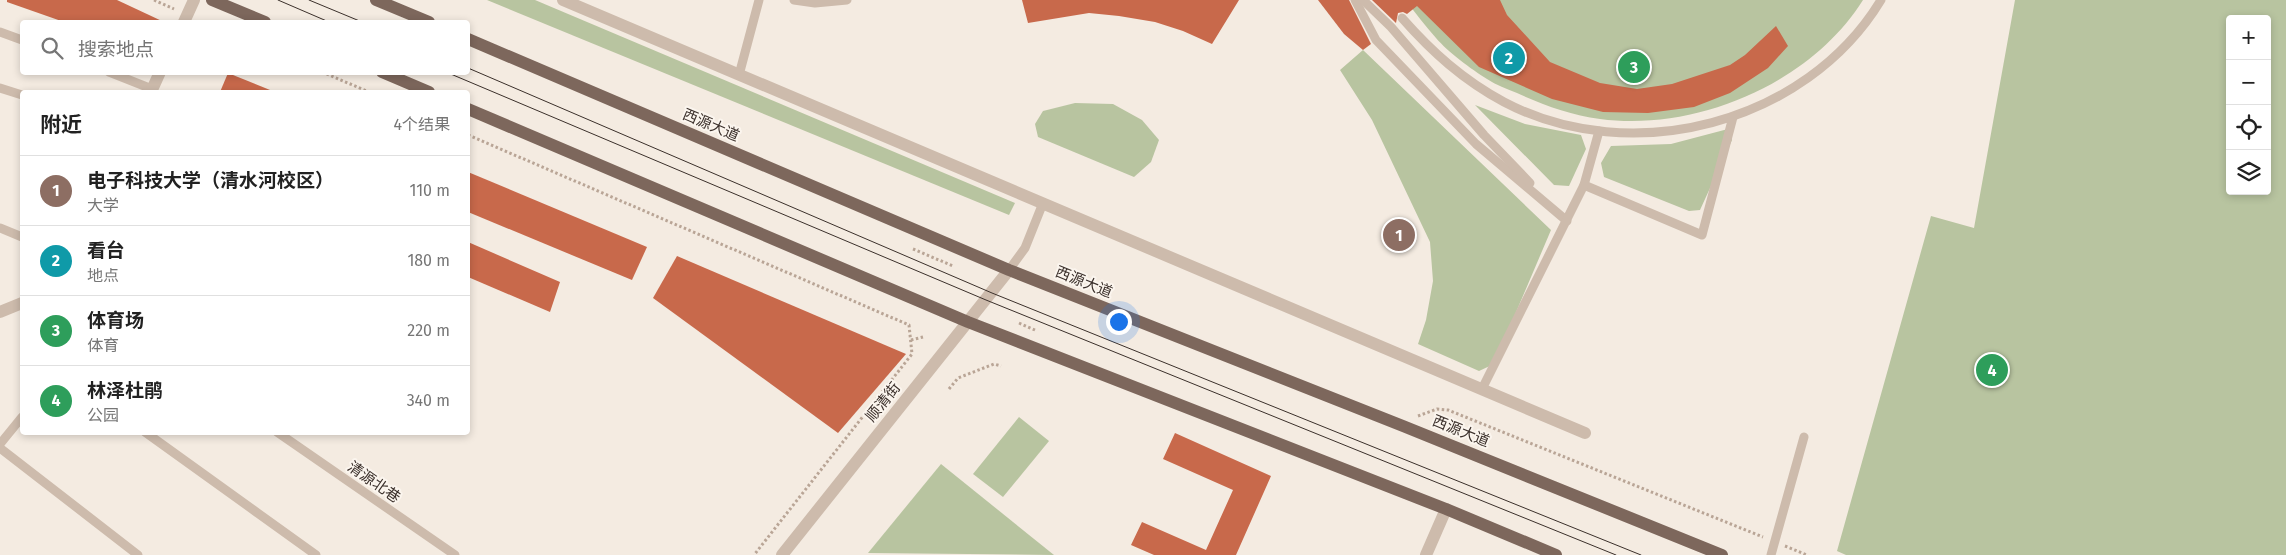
<!DOCTYPE html>
<html lang="zh">
<meta charset="utf-8">
<style>
:root{--surface:#fff;--page:#f6f6f6;--text:#222;--muted:#767676;--line:#e0e0e0;--accent:#2563eb}
body{margin:0;font-family:"Fira Sans","Noto Sans SC",sans-serif;background:var(--page);color:var(--text)}
.controls{position:absolute;right:15px;top:15px;display:grid;overflow:hidden;border-radius:5px;box-shadow:0 2px 8px #0003}
.controls button{width:45px;height:45px;display:grid;place-items:center;padding:0;border:0;border-bottom:1px solid var(--line);background:var(--surface);color:var(--text);font:25px sans-serif}
.you{position:absolute;left:1118px;top:321px;width:18px;height:18px;margin:-12px;border:4px solid #fff;border-radius:50%;background:#1a73e8;box-shadow:0 0 0 8px #1a73e833}
.badge{display:grid;place-items:center;width:32px;height:32px;border-radius:50%;background:var(--accent);color:#fff;font-size:16px;font-weight:700}
.pin{position:absolute;translate:-50% -50%;border:2px solid #fff;box-shadow:0 1px 5px #0006}
.list{margin:0;padding:0;list-style:none}
h2{display:flex;justify-content:space-between;align-items:center;height:65px;margin:0;padding:0 20px;font-size:21px}
h2 small{font-size:16px;font-weight:400;color:var(--muted)}
.list li{display:grid;grid-template-columns:32px 1fr auto;gap:15px;align-items:center;box-sizing:border-box;height:70px;padding:0 20px;border-top:1px solid var(--line)}
.list b{display:block;font-size:19px;white-space:nowrap}
.list p{margin:0;font-size:16px;white-space:nowrap;color:var(--muted)}
.list em{font-size:16px;font-style:normal;color:var(--muted)}
.icon{flex:none;width:28px;height:28px;fill:none;stroke:currentColor;stroke-width:2;stroke-linecap:round;stroke-linejoin:round}
.map{position:relative;flex:none;width:2286px;height:555px;overflow:hidden}
.search{position:absolute;background:var(--surface);box-shadow:0 2px 8px #0003;left:20px;top:20px;width:450px;height:55px;display:flex;align-items:center;gap:12px;box-sizing:border-box;padding:0 18px;border-radius:5px;color:var(--muted);font-size:19px}
.panel{position:absolute;background:var(--surface);box-shadow:0 2px 8px #0003;left:20px;top:90px;width:450px;height:345px;border-radius:5px}
.map>svg:first-child{display:block}
.green{fill:#b8c4a0;fill-rule:evenodd}
.building{fill:#c8694b}
.lines{fill:none;stroke-linecap:round;stroke-linejoin:round}
.path{stroke:#b9a596;stroke-width:3;stroke-dasharray:2.5 2.5;stroke-linecap:butt}
.service{stroke:#cdbbac;stroke-width:9}
.minor{stroke:#cdbbac;stroke-width:12}
.primary{stroke:#7d675c;stroke-width:12}
.tram{stroke:#3b302b;stroke-width:1}
.labels{text-anchor:middle;stroke-width:4;stroke-linejoin:round;paint-order:stroke}
.street-label{font-size:15px;fill:#3b302b;stroke:#fbf5ee}
</style>
<div class="map">
<svg width="2286" height="555" viewBox="0 0 2286 555">
<rect width="100%" height="100%" fill="#f4ebe1"/>
<!-- green -->
<g class="green">
<polygon points="487,0 535,0 1015,203 1009,215"/>
<path d="M1405,0H1863C1811,83 1697,132 1600,119C1571,115 1543,105 1517,93C1507,89 1496,85 1487,79C1471,69 1448,52 1436,38C1425,26 1416,13 1405,0Z"/>
<path d="M2015,0H2286V555H1846L1837,551L1931,216L1974,228ZM2230,19H2267V191H2230Z"/>
<polygon points="1363,50 1551,230 1494,364 1479,371 1418,344 1426,320 1433,281 1430,242 1372,120 1340,70"/>
<polygon points="1075,103 1113,104 1142,120 1159,140 1151,162 1134,177 1038,137 1035,124 1043,111"/>
<polygon points="1475,105 1525,124 1581,135 1586,149 1569,186 1554,185"/>
<polygon points="1728,129 1732,140 1700,210 1689,211 1604,177 1601,163 1611,146 1671,144"/>
<polygon points="1019,417 1049,441 1003,497 973,474"/>
<polygon points="941,464 1054,555 868,553"/>
</g>
<!-- building -->
<g class="building">
<polygon points="7,0 117,0 164,22 64,22 7,2"/>
<polygon points="1022,0 1239,0 1212,44 1183,31 1155,22 1119,16 1089,13 1028,23"/>
<polygon points="1318,0 1349,0 1371,44 1363,50 1344,34"/>
<polygon points="1372,0 1500,0 1507,15 1550,62 1600,83 1637,89 1672,84 1730,65 1745,55 1776,26 1788,46 1768,68 1730,93 1694,107 1648,113 1603,112 1552,99 1479,67 1417,6 1407,14 1403,12 1398,13 1396,23"/>
<polygon points="228,73 275,92 220,92"/>
<polygon points="468,172 647,247 632,280 468,212"/>
<polygon points="468,242 560,282 550,312 468,277"/>
<polygon points="677,256 906,354 838,433 653,298"/>
<polygon points="1175,433 1271,476 1236,555 1154,555 1131,545 1142,522 1206,550 1233,490 1163,459"/>
</g>
<g class="lines">
<!-- path -->
<g class="path">
<polyline points="154,0 174,9"/>
<polyline points="322,72 369,92"/>
<polyline points="468,135 909,325 912,354 754,555"/>
<polyline points="913,249 953,266"/>
<polyline points="1019,323 1035,330"/>
<polyline points="911,340 923,337"/>
<polyline points="949,389 958,378 994,364 1001,366"/>
<polyline points="1418,416 1437,409 1448,410 1763,537"/>
<polyline points="1785,546 1807,555"/>
</g>
<!-- service -->
<g class="service">
<polyline points="794,0 815,3 847,0"/>
<polyline points="1355,0 1376,40 1476,144 1567,221"/>
<polyline points="1363,0 1391,27 1484,135 1530,183"/>
<path d="M1402,18C1432,52 1463,80 1504,102C1631,169 1806,124 1881,0"/>
<polyline points="0,32 22,40"/>
<polyline points="109,72 152,89"/>
<polyline points="739,75 759,0"/>
<polyline points="0,88 22,95"/>
<polyline points="1584,185 1702,235 1733,117"/>
<polyline points="0,228 22,237"/>
<polyline points="1009,270 1025,248 1043,203"/>
<polyline points="1482,389 1584,185 1599,131"/>
<polyline points="145,432 316,555"/>
<polyline points="277,432 455,555"/>
<polyline points="0,444 22,417"/>
<polyline points="0,448 138,555"/>
<polyline points="1771,555 1804,437"/>
</g>
<!-- minor -->
<g class="minor">
<polyline points="563,0 1585,433"/>
<polyline points="184,22 194,0"/>
<polyline points="151,92 160,72"/>
<polyline points="0,312 22,303"/>
<polyline points="782,555 1009,270"/>
<polyline points="1426,555 1446,509"/>
</g>
<!-- primary -->
<g class="primary">
<polyline points="212,0 265,22"/>
<polyline points="376,0 429,22"/>
<polyline points="468,39 1009,270 1403,426 1722,555"/>
<polyline points="382,72 429,92"/>
<polyline points="468,109 968,322 1446,509 1556,555"/>
</g>
<!-- tram -->
<g class="tram">
<polyline points="278,0 329,22"/>
<polyline points="309,0 362,22"/>
<polyline points="468,68 992,293 1641,555"/>
<polyline points="446,72 986,300 1616,555"/>
</g>
</g>
<g class="labels">
<!-- street labels -->
<g class="street-label">
<text transform="translate(711 125) rotate(23)" y="5">西源大道</text>
<text transform="translate(1084 282) rotate(22)" y="5">西源大道</text>
<text transform="translate(883 402) rotate(-51)" y="5">顺清街</text>
<text transform="translate(1461 431) rotate(22)" y="5">西源大道</text>
<text transform="translate(374 482) rotate(35)" y="5">清源北巷</text>
</g>
</g>
</svg>
<div class="controls">
<button>+</button>
<button>−</button>
<button><svg class="icon" aria-label="locate" viewBox="0 0 24 24"><circle cx="12" cy="12" r="6"/><path d="M12 2v4M12 18v4M2 12h4M18 12h4"/></svg></button>
<button><svg class="icon" aria-label="layers" viewBox="0 0 24 24"><path d="M12 4l9 5-9 5-9-5zM3 14l9 5 9-5"/></svg></button>
</div>
<div class="you"></div>
<div class="pin badge" style="left:1399px;top:235px;background:#8d6e63">1</div>
<div class="pin badge" style="left:1509px;top:58px;background:#0f9aa8">2</div>
<div class="pin badge" style="left:1634px;top:67px;background:#2e9e5b">3</div>
<div class="pin badge" style="left:1992px;top:370px;background:#2e9e5b">4</div>
<div class="search"><svg class="icon" aria-label="search" viewBox="0 0 24 24"><circle cx="10" cy="10" r="6"/><path d="M15 15l6 6"/></svg>搜索地点</div>
<section class="panel">
<h2>附近<small>4个结果</small></h2>
<ul class="list">
<li><span class="badge" style="background:#8d6e63">1</span><div><b>电子科技大学（清水河校区）</b><p>大学</p></div><em>110 m</em></li>
<li><span class="badge" style="background:#0f9aa8">2</span><div><b>看台</b><p>地点</p></div><em>180 m</em></li>
<li><span class="badge" style="background:#2e9e5b">3</span><div><b>体育场</b><p>体育</p></div><em>220 m</em></li>
<li><span class="badge" style="background:#2e9e5b">4</span><div><b>林泽杜鹃</b><p>公园</p></div><em>340 m</em></li>
</ul>
</section>
</div>
